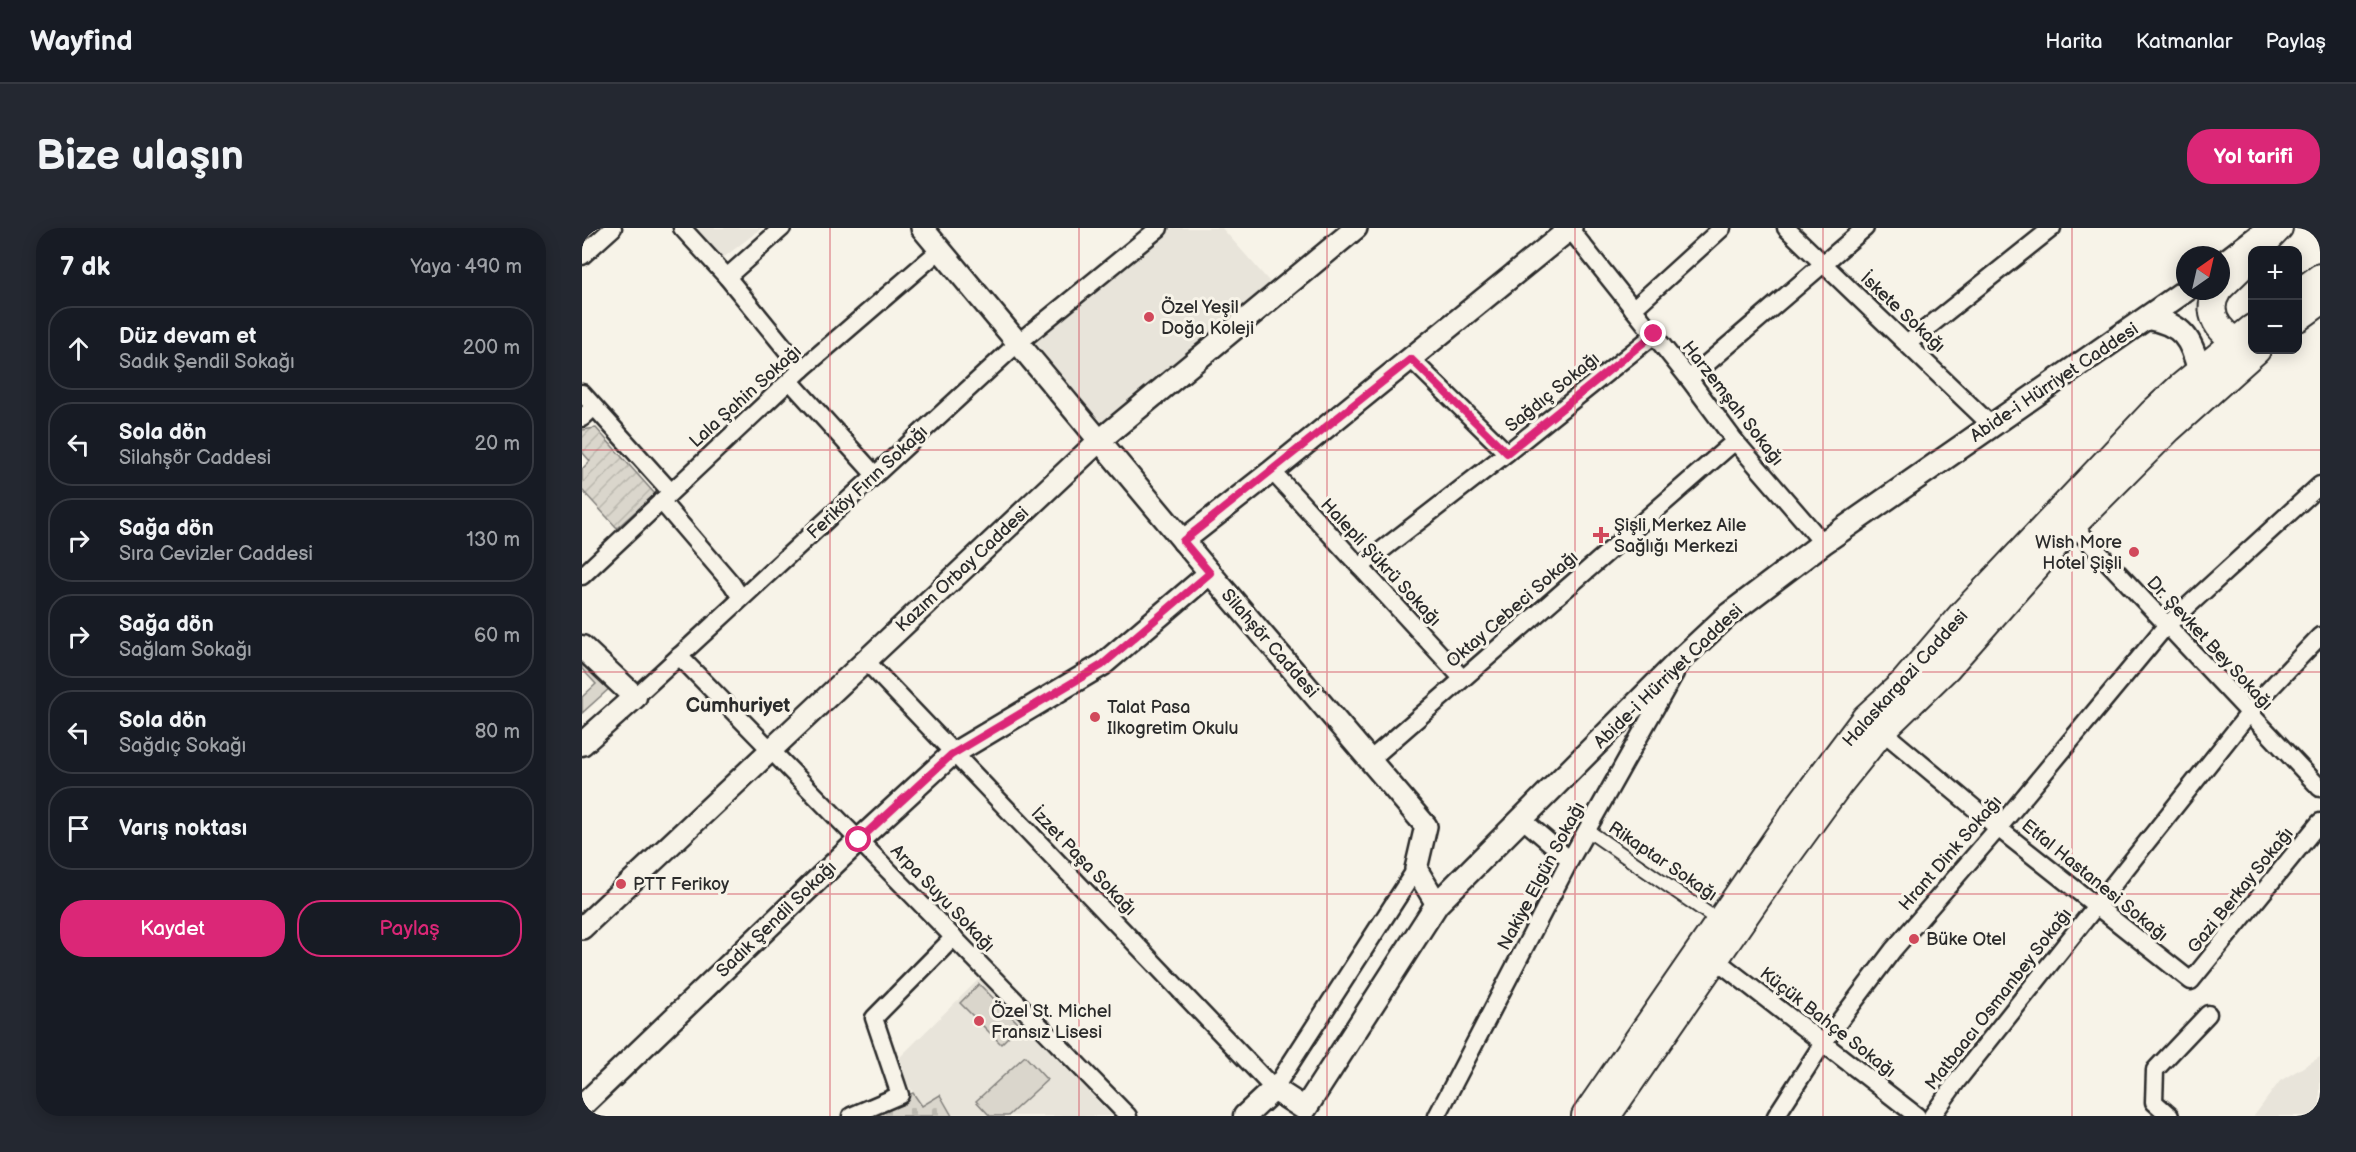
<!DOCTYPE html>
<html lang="tr">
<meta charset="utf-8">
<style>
:root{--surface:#171b24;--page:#242831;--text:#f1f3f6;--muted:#9ea1a6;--line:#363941;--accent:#db2777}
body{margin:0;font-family:"Balsamiq Sans",sans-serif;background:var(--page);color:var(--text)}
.controls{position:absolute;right:18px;top:18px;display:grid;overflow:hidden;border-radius:12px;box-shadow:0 3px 15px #0003}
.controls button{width:54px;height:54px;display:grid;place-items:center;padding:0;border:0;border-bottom:2px solid var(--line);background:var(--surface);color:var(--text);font:30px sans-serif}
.compass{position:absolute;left:1594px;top:18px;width:54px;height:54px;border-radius:50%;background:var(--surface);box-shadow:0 3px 15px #0003;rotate:34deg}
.stop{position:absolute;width:18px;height:18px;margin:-14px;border:4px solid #db2777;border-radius:50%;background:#fff}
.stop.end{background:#db2777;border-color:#fff;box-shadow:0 2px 6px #0008}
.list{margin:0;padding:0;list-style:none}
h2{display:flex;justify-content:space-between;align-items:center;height:78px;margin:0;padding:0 24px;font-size:26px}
h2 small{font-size:20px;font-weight:400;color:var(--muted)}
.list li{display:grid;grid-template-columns:39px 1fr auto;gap:18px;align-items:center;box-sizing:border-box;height:84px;margin:0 12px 12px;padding:0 12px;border:2px solid var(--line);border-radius:24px}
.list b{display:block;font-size:22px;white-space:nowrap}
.list p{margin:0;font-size:20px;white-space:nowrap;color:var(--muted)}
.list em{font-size:20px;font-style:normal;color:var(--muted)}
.actions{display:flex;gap:12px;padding:18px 24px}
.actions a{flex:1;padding:14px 0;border:2px solid var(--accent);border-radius:24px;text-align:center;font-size:21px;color:var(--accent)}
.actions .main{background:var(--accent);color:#fff}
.icon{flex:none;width:33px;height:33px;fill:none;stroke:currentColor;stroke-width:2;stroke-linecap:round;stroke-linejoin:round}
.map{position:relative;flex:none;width:1738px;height:888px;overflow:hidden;border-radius:24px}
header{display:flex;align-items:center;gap:36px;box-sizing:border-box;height:84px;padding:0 30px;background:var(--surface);border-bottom:2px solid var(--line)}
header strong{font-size:28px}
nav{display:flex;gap:33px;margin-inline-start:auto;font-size:21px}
.intro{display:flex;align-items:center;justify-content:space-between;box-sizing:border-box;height:144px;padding:0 36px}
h1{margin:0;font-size:42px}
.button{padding:15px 27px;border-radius:24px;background:var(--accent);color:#fff;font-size:21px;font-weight:700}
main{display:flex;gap:36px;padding:0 36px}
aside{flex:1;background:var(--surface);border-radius:24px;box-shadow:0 3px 15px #0003}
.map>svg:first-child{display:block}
.built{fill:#e8e4da}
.grass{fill:#dad6cc;stroke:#82807c;stroke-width:1.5}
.cemetery{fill:url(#cemetery-stones);stroke:#82807c;stroke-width:1.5}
.garden{fill:url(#garden-furrows);stroke:#82807c;stroke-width:1.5}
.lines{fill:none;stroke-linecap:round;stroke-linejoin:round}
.pedestrian-casing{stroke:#2b2b2b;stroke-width:16}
.minor-casing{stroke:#2b2b2b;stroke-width:21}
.tertiary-casing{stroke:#2b2b2b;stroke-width:26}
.secondary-casing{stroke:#2b2b2b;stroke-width:27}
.primary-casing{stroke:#2b2b2b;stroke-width:30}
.pedestrian{stroke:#f7f3e8;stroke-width:12}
.minor{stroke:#f7f3e8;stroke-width:16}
.tertiary{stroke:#f7f3e8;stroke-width:21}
.secondary{stroke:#f7f3e8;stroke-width:22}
.primary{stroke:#f7f3e8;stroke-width:26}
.route{stroke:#db2777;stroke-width:8}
.grid{fill:none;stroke:#d1495b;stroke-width:1.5;stroke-opacity:0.55}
.poi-dot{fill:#d1495b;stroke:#f7f3e8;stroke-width:2}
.labels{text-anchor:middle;stroke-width:6;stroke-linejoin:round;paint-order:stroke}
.poi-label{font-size:18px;fill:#2b2b2b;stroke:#f7f3e8;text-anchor:start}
.street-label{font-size:18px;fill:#2b2b2b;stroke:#f7f3e8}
.neighbourhood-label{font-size:20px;font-weight:bold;fill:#2b2b2b;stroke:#f7f3e8}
</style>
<header>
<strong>Wayfind</strong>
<nav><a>Harita</a><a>Katmanlar</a><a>Paylaş</a></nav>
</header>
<div class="intro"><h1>Bize ulaşın</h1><a class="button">Yol tarifi</a></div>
<main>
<aside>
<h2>7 dk<small>Yaya · 490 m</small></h2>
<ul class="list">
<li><svg class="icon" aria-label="ahead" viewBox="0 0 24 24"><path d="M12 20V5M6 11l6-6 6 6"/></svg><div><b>Düz devam et</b><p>Sadık Şendil Sokağı</p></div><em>200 m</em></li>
<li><svg class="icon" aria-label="left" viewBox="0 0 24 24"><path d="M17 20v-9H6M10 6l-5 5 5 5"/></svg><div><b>Sola dön</b><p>Silahşör Caddesi</p></div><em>20 m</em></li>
<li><svg class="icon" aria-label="right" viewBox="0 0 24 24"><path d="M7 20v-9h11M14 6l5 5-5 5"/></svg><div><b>Sağa dön</b><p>Sıra Cevizler Caddesi</p></div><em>130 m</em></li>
<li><svg class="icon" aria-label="right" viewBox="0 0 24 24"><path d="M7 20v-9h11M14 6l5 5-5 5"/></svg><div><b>Sağa dön</b><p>Sağlam Sokağı</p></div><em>60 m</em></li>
<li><svg class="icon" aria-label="left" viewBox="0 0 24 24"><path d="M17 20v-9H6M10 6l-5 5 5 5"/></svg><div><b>Sola dön</b><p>Sağdıç Sokağı</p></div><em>80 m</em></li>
<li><svg class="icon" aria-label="arrive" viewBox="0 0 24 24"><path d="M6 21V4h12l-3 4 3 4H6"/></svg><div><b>Varış noktası</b></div></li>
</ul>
<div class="actions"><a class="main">Kaydet</a><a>Paylaş</a></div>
</aside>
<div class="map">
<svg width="1738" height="888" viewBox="0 0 1738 888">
<defs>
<pattern id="cemetery-stones" width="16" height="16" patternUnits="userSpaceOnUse" patternTransform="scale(1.5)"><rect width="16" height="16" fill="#dad6cc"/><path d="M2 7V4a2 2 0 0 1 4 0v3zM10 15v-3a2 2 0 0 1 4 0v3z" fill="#bbb8af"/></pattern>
<pattern id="garden-furrows" width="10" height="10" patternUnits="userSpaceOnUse" patternTransform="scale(1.5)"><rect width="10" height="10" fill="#dad6cc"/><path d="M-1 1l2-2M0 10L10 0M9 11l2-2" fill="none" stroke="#bbb8af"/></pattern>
</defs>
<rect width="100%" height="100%" fill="#f7f3e8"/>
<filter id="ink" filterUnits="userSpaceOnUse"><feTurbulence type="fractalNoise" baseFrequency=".0167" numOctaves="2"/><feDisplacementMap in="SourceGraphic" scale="12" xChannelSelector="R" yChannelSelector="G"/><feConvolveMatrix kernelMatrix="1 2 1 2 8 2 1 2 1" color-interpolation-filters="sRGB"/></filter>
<g filter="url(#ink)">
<!-- built -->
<g class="built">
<polygon points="113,0 180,0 141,30"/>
<polygon points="584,0 640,0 693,60 516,205 442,118"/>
<polygon points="398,750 530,888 370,888 358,867 340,878 312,835"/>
<polygon points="1738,829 1738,888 1672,888 1698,853"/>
</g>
<!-- grass -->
<g class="grass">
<polygon points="0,429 29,459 0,485 0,469 14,456 0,441"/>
<polygon points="397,756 438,797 419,816 378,775"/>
<polygon points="443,828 465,852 426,888 408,888 394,873"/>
</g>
<!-- cemetery -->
<polygon class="cemetery" points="331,865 340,878 358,867 370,888 278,888"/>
<!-- garden -->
<polygon class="garden" points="14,200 73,266 35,300 0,262 0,241 8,233 0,224 0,202"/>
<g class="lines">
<!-- pedestrian casing -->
<g class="pedestrian-casing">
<polyline id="pedestrian" points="1005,602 1137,693"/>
</g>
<!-- minor casing -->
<g class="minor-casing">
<g id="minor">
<polyline points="100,0 145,49 220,141"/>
<polyline points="987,0 1107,151 1153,213 1241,315"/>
<polyline points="1204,0 1409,197"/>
<polyline points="0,28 31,0"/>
<polyline points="145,49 200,0"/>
<polyline points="1051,81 1140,0"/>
<polyline points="1326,115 1470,0"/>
<polyline points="829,131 925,225"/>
<polyline points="1107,151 1283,0"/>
<polyline points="208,153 293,247"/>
<polyline points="0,165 88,263"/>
<polyline points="0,190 12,179"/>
<polyline points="690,243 880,450"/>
<polyline points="79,273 150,356 159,370"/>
<polyline points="1491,297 1738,560"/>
<polyline points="778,339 925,225 1072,107"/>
<polyline points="0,348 220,141 358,22"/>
<polyline points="97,428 546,888"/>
<polyline points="283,432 692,861 834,641"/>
<polyline points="53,469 436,115 577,0"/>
<polyline points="1293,497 1416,600 1609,753 1738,594"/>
<polyline points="788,532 1153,213"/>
<polyline points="940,591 988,632"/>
<polyline points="1133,731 1335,888"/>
<polyline points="269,888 318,867 292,790 372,709"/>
<polyline points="855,888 988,632 1093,445"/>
<polyline points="1194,888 1241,815 1311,722 1418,598 1583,399 1738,257"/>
<polyline points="1350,888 1375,853 1680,469 1738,408"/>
<polyline points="1588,888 1572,874 1573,842 1626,786"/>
</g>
</g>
<!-- tertiary casing -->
<g class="tertiary-casing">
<g id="tertiary">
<polyline points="340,0 628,345 844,598 834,641 855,676"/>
<polyline points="601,313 690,243 989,0"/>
<polyline points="0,700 517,213 774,0"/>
<polyline points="0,878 277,612 369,527 520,437 628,345"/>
</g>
</g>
<!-- secondary casing -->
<g class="secondary-casing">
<g id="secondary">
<polyline points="1639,37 1687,0"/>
<path d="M1566,90C1600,96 1610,111 1617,143"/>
<polyline points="0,419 53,469 0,516"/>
<polyline points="663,888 692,861 723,881 855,676 1101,429 1146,387 1241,315 1603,63"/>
</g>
</g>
<!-- primary casing -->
<g class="primary-casing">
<g id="primary">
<polyline points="1676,22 1697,0"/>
<polyline points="1639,59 1670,29"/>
<path d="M1636,63C1619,88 1644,113 1669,118"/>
<polyline points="1716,65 1738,49"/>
<polyline points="1716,90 1738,74"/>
<polyline points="1003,888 1219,575 1283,490 1322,454 1381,385 1570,185 1598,159 1670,100"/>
<polyline points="1025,888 1187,653 1256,558 1300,503 1365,440 1491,297 1587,201 1675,122"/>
</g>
</g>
<!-- pedestrian -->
<use href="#pedestrian" class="pedestrian"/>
<!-- minor -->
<use href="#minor" class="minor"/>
<!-- tertiary -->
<use href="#tertiary" class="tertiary"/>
<!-- secondary -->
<use href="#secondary" class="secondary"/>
<!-- primary -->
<use href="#primary" class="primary"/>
</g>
</g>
<g class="lines" filter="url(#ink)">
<!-- route -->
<polyline class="route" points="277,612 369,527 520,437 628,345 601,313 829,131 925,225 1072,106"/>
</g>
<!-- grid -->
<path class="grid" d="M248,0V888M497,0V888M745,0V888M993,0V888M1241,0V888M1490,0V888M0,222H1738M0,444H1738M0,666H1738"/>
<!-- markers -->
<g class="poi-dot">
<circle cx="567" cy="89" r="6"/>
<path d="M1016 298h6v6h6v6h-6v6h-6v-6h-6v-6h6z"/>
<circle cx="1552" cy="324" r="6"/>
<circle cx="513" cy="489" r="6"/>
<circle cx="39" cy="656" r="6"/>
<circle cx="1332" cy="711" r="6"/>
<circle cx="397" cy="793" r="6"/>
</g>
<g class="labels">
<!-- poi labels -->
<g class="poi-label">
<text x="579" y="85">Özel Yeşil<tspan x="579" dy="21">Doğa Koleji</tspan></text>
<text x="1032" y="303">Şişli Merkez Aile<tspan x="1032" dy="21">Sağlığı Merkezi</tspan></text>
<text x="1540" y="320" text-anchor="end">Wish More<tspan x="1540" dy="21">Hotel Şişli</tspan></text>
<text x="525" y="485">Talat Pasa<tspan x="525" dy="21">Ilkogretim Okulu</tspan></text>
<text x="51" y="662">PTT Ferikoy</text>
<text x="1344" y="717">Büke Otel</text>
<text x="409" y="789">Özel St. Michel<tspan x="409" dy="21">Fransız Lisesi</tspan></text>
</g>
<!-- street labels -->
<g class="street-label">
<text transform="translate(1321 84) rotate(43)" y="6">İskete Sokağı</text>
<text transform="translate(1472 154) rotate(-34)" y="6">Abide-i Hürriyet Caddesi</text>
<text transform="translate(970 164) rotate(-39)" y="6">Sağdıç Sokağı</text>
<text transform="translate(163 168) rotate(-42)" y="6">Lala Şahin Sokağı</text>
<text transform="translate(1151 175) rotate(52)" y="6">Harzemşah Sokağı</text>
<text transform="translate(285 254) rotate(-43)" y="6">Feriköy Fırın Sokağı</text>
<text transform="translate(799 334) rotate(47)" y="6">Halepli Şükrü Sokağı</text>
<text transform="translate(380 341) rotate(-43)" y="6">Kazım Orbay Caddesi</text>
<text transform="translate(930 381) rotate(-41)" y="6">Oktay Cebeci Sokağı</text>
<text transform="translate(688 415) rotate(49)" y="6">Silahşör Caddesi</text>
<text transform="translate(1628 415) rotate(47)" y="6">Dr. Şevket Bey Sokağı</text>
<text transform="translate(1086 448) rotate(-44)" y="6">Abide-i Hürriyet Caddesi</text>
<text transform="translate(1323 450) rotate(-48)" y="6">Halaskargazi Caddesi</text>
<text transform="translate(1368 625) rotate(-49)" y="6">Hrant Dink Sokağı</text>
<text transform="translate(502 633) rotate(46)" y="6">İzzet Paşa Sokağı</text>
<text transform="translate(1081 633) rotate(34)" y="6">Rikaptar Sokağı</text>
<text transform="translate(959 648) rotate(-62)" y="6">Nakiye Elgün Sokağı</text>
<text transform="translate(1513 652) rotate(39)" y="6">Etfal Hastanesi Sokağı</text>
<text transform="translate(1658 662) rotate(-51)" y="6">Gazi Berkay Sokağı</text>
<text transform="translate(361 670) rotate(46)" y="6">Arpa Suyu Sokağı</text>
<text transform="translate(194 691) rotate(-44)" y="6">Sadık Şendil Sokağı</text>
<text transform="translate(1416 771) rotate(-52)" y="6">Matbaacı Osmanbey Sokağı</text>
<text transform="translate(1246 794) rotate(38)" y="6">Küçük Bahçe Sokağı</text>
</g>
<!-- neighbourhood labels -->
<g class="neighbourhood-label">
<text x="156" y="484">Cumhuriyet</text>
</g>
</g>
</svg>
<div class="controls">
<button>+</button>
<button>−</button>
</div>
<svg class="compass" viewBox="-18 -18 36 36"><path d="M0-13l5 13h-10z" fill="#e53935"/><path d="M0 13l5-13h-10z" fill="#9ea1a6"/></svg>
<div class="stop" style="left:277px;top:612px"></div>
<div class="stop end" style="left:1072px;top:106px"></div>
</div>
</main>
